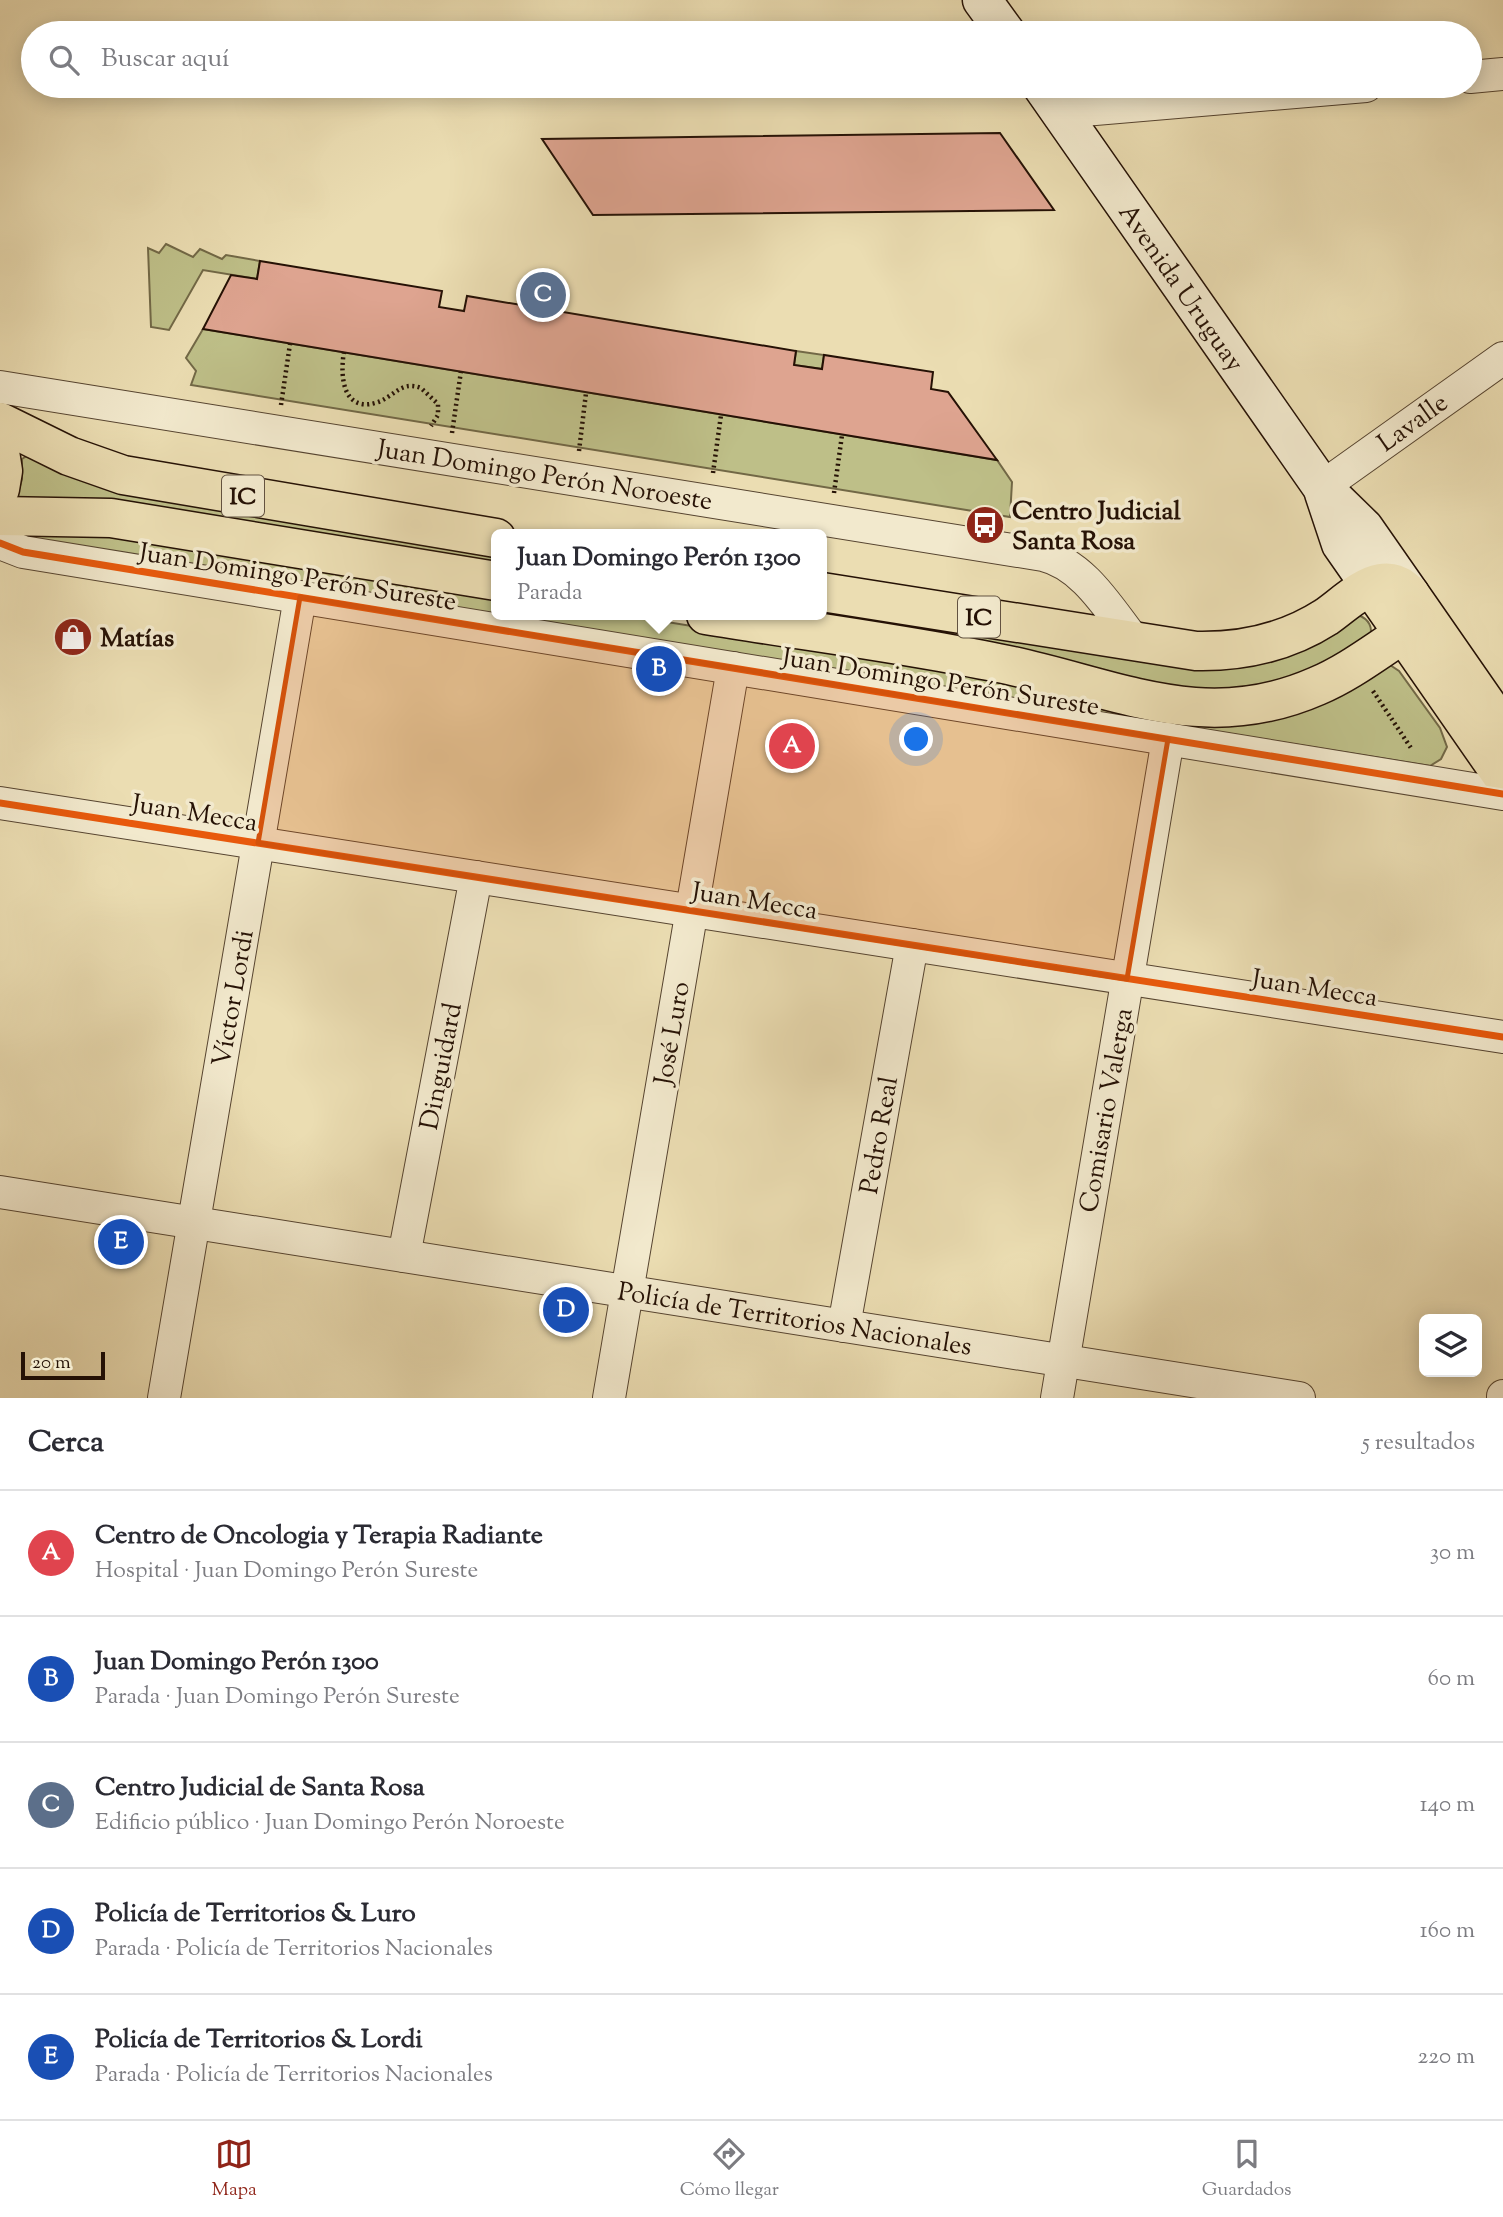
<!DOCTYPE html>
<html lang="es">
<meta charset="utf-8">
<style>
:root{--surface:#fff;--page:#f2f2f3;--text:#2b2b33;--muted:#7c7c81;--line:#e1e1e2;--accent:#8f2418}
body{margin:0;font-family:"Sorts Mill Goudy",serif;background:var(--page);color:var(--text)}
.controls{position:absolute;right:21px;bottom:21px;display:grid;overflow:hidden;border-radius:10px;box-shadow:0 4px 18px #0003}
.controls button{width:63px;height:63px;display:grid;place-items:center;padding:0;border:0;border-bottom:2px solid var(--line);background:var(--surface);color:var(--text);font:35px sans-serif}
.scale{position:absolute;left:21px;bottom:18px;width:84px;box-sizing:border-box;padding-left:7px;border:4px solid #251105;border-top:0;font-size:19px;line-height:24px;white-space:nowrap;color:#251105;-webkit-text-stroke:5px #f2e9cd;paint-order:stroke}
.you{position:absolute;left:917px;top:740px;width:24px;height:24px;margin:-18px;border:5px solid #fff;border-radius:50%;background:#1a73e8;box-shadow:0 0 0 10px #1a73e833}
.badge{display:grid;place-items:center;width:46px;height:46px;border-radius:50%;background:var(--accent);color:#fff;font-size:23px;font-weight:700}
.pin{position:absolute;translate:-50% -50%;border:4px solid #fff;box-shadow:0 2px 7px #0006}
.popup{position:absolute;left:491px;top:529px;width:336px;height:91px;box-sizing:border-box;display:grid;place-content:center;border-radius:10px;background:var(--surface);filter:drop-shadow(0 2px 5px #0005);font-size:23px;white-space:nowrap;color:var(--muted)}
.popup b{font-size:26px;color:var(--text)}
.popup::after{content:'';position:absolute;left:50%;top:100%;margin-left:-14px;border:14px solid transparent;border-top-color:var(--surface)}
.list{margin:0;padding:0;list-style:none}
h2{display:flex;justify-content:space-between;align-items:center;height:91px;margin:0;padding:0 28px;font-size:30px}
h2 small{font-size:23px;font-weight:400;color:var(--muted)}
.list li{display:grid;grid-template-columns:46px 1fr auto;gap:21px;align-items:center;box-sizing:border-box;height:126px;padding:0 28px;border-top:2px solid var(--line)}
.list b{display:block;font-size:26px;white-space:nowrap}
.list p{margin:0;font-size:23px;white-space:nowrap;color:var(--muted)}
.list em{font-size:23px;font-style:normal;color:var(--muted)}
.icon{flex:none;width:38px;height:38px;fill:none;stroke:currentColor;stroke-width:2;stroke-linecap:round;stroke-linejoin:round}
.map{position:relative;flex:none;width:1503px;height:1398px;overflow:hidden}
.search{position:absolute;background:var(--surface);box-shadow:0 4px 18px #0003;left:21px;right:21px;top:21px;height:77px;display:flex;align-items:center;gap:18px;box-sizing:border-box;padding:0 24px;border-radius:38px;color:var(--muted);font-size:26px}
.sheet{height:721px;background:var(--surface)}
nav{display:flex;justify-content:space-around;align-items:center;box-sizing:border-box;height:98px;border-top:2px solid var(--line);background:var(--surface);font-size:19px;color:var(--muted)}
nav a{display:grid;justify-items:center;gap:4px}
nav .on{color:var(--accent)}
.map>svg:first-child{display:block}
.green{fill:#bebf88;stroke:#726846;stroke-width:2}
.building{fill:#dea490;stroke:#251105;stroke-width:2}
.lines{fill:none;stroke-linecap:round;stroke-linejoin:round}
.minor-casing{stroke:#564430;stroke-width:34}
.secondary-casing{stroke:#251105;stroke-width:41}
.primary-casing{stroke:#251105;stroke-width:41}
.path{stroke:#251105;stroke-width:4.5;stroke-dasharray:2 3.5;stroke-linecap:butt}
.minor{stroke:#f2e9cd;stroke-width:32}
.secondary{stroke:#f2e9cd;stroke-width:38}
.primary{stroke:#ebddb2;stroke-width:38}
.cycleway-casing{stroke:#f2e9cd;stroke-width:11}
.cycleway{stroke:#e8590c;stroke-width:7}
.marked{fill:#d4520b;fill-opacity:0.2;stroke:#d4520b;stroke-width:5;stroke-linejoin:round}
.labels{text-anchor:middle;stroke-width:7;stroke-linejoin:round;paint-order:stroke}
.shield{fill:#f2e9cd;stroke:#625241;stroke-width:2}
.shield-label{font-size:24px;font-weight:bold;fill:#251105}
.street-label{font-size:26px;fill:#251105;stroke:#f2e9cd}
.poi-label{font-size:26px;font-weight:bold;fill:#251105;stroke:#f2e9cd;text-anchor:start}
</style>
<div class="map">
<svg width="1503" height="1398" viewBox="0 0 1503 1398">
<rect width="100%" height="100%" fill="#ebddb2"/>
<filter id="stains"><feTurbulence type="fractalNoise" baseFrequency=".00286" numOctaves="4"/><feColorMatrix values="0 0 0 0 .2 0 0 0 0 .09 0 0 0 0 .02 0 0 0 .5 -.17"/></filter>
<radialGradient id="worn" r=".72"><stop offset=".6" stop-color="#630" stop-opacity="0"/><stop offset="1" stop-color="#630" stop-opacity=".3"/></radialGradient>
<!-- green -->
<g class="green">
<polygon points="166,244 193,257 200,249 222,259 226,255 260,261 257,279 203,270 169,330 151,327 148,248 159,253"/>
<polygon points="203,329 997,460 1012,482 1010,517 191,385 196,371 186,358"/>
<polygon points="796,351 824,355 822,369 794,365"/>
<polygon points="28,455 496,552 496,567 16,500 22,479 22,459"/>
<polygon points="76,529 496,594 496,615 624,615 993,675 1146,715 1390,665 1399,671 1440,728 1447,747 1441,759 1430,766 17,539 13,534"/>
<path d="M822,605L1164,661L1358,615C1369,619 1374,628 1369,639L1286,683L1187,694L822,615Z"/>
</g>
<!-- building -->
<g class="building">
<polygon points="1000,133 1054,210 593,215 542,139"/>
<polygon points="260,261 442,291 439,307 464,311 467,296 796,351 794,365 822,369 824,355 933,372 931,389 948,392 997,460 203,329 231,275 257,279"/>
</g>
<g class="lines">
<!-- minor casing -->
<g class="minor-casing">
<g id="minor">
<polyline points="1470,77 1503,74"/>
<polyline points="1060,112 1366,86"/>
<path d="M0,387L1043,555C1085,565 1110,611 1136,643"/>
<polyline points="1322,487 1503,358"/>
<polyline points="0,543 23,552 1503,794"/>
<polyline points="0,803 1503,1037"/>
<polyline points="0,1192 1299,1398"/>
<polyline points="404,1256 476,877"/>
<polyline points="844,1326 912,945"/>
<polyline points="164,1398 300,597"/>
<polyline points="609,1398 733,668"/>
<polyline points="1057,1398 1168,739"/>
<polyline points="1503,1398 1503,1396"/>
</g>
</g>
<!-- secondary casing -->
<g class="secondary-casing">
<g id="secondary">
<polyline points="982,0 1006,33"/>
<polyline points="1042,86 1322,487 1364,528 1410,594"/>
<polyline points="1324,493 1341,544 1371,587"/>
</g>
</g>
<!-- primary casing -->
<g class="primary-casing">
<g id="primary">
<polyline points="0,422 69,456 123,475 496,538"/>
<polyline points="0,452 3,471 0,489"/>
<polyline points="0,516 111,518 496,581"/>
<polyline points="1371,587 1503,777"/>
<polyline points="1410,594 1503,728"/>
<path d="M706,615C803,631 901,643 998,663C1111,685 1201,737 1317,686C1348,673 1375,652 1403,634C1410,628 1415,620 1415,610C1414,593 1398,580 1381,583C1362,586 1342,606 1326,617C1287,642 1242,652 1196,651L822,592"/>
</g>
</g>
<!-- path -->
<g class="path">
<path d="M344,352C340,374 342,412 375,403C394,398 400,380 421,388L438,404V415L431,426"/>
<polyline points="281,405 290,344"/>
<polyline points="452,433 461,371"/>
<polyline points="579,451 586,393"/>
<polyline points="713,473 721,415"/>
<polyline points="834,493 842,435"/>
<polyline points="1373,691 1411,748"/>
</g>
<!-- minor -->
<use href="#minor" class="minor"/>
<!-- secondary -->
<use href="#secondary" class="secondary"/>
<!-- primary -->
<use href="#primary" class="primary"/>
<!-- cycleway casing -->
<g class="cycleway-casing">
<g id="cycleway">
<polyline points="0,543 23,552 1503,794"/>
<polyline points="0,803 1503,1037"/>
</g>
</g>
<!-- cycleway -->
<use href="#cycleway" class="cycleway"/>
</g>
<!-- marked area -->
<path class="marked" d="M300,597L1168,739L1127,979L258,843Z"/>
<!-- icons -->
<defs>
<g id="bus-disc" transform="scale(2.0125)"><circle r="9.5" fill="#8f2418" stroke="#f2e9cd"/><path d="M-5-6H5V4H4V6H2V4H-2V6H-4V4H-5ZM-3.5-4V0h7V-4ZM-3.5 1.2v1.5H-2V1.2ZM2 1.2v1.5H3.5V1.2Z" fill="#fff"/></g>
<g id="shop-disc" transform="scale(2.0125)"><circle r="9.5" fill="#8f2418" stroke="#f2e9cd"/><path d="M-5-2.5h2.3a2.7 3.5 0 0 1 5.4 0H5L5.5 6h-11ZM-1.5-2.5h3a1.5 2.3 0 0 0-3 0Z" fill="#fff"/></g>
</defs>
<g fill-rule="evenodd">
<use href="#bus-disc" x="985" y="525"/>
<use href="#shop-disc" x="73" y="637"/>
</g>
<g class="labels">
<!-- shield labels -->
<g class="shield">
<rect x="222" y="475.5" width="42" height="41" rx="5"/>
<rect x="958" y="596.5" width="42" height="41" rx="5"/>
</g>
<g class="shield-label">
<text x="243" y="504">IC</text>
<text x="979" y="625">IC</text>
</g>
<!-- street labels -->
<g class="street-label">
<text transform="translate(1182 287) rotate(55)" y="9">Avenida Uruguay</text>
<text transform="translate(1412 422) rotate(-36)" y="9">Lavalle</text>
<text transform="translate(545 474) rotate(9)" y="9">Juan Domingo Perón Noroeste</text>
<text transform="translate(298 576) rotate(9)" y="9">Juan Domingo Perón Sureste</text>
<text transform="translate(941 681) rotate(9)" y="9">Juan Domingo Perón Sureste</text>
<text transform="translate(195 812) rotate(9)" y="9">Juan Mecca</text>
<text transform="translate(755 900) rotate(9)" y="9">Juan Mecca</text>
<text transform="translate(1315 987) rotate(9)" y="9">Juan Mecca</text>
<text transform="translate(232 998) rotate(-80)" y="9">Víctor Lordi</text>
<text transform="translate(671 1033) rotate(-80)" y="9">José Luro</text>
<text transform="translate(440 1066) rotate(-79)" y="9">Dinguidard</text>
<text transform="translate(1105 1110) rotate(-80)" y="9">Comisario Valerga</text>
<text transform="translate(878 1135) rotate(-80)" y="9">Pedro Real</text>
<text transform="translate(795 1318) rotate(9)" y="9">Policía de Territorios Nacionales</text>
</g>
<!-- poi labels -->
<g class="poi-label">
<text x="1012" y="519">Centro Judicial<tspan x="1012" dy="30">Santa Rosa</tspan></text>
<text x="100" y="646">Matías</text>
</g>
</g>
<rect width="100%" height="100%" filter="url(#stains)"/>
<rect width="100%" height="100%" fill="url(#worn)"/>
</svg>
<div class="controls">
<button><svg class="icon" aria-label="layers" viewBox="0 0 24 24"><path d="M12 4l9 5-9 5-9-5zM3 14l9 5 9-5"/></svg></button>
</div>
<div class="scale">20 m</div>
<div class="you"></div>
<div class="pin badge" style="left:792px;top:746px;background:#e0444e">A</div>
<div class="pin badge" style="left:659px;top:669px;background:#1a4fb4">B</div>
<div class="popup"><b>Juan Domingo Perón 1300</b>Parada</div>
<div class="pin badge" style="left:543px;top:295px;background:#5c6f8a">C</div>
<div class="pin badge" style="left:566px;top:1310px;background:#1a4fb4">D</div>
<div class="pin badge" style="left:121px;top:1242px;background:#1a4fb4">E</div>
<div class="search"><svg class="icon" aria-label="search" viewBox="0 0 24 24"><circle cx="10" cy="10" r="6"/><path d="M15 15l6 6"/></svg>Buscar aquí</div>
</div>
<section class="sheet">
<h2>Cerca<small>5 resultados</small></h2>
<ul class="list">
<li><span class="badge" style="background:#e0444e">A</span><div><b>Centro de Oncologia y Terapia Radiante</b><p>Hospital · Juan Domingo Perón Sureste</p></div><em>30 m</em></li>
<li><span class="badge" style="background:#1a4fb4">B</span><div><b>Juan Domingo Perón 1300</b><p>Parada · Juan Domingo Perón Sureste</p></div><em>60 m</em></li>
<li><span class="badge" style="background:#5c6f8a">C</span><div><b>Centro Judicial de Santa Rosa</b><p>Edificio público · Juan Domingo Perón Noroeste</p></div><em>140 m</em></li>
<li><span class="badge" style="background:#1a4fb4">D</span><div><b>Policía de Territorios &amp; Luro</b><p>Parada · Policía de Territorios Nacionales</p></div><em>160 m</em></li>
<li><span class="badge" style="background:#1a4fb4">E</span><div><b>Policía de Territorios &amp; Lordi</b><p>Parada · Policía de Territorios Nacionales</p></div><em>220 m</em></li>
</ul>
</section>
<nav>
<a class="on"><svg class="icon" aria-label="map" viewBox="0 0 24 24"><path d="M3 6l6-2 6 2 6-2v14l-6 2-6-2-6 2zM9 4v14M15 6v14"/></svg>Mapa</a>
<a><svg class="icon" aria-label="directions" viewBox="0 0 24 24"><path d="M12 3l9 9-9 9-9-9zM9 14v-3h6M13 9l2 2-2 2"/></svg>Cómo llegar</a>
<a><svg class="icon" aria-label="saved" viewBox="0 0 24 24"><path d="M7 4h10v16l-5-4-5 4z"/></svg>Guardados</a>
</nav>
